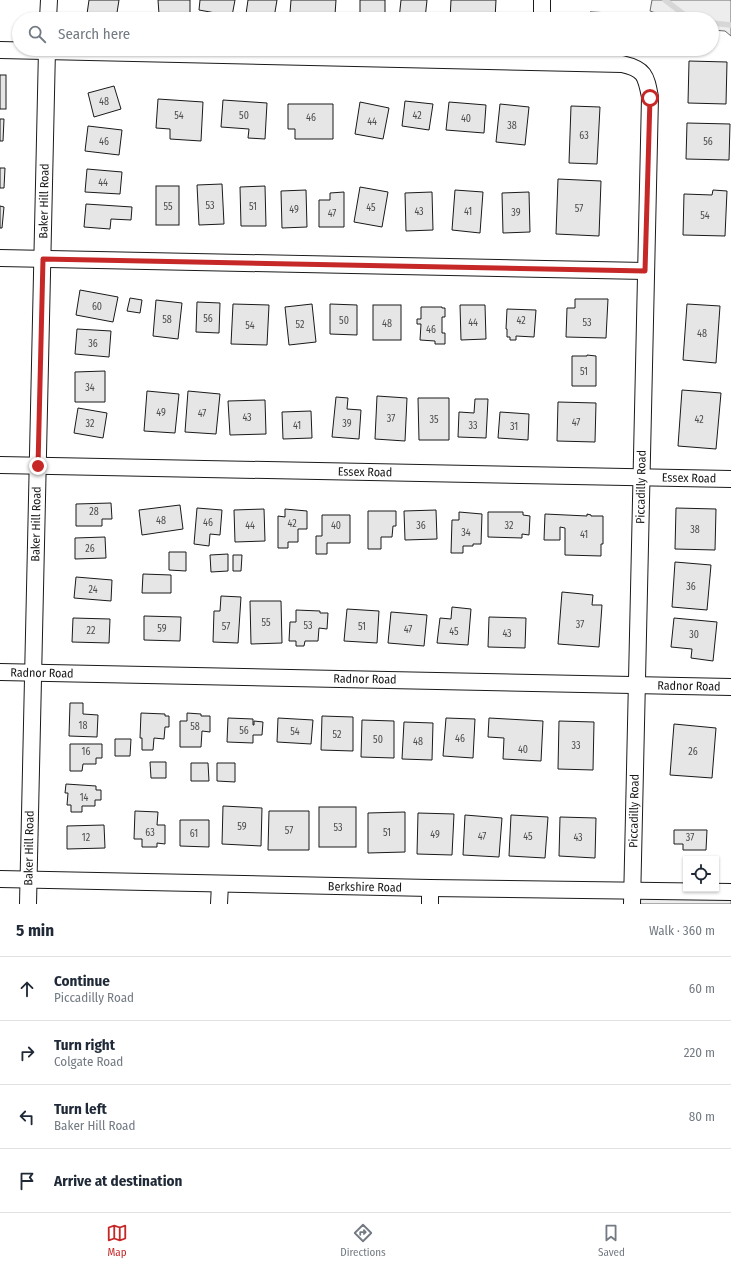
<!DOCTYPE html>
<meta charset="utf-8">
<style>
:root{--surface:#fff;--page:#f2f2f3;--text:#1f2937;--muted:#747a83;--line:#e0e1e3;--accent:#c62828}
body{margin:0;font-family:"Fira Sans Condensed",sans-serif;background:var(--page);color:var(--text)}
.controls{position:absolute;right:12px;bottom:12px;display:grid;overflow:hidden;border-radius:0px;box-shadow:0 1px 3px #0004}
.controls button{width:36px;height:36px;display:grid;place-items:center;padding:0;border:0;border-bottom:1px solid var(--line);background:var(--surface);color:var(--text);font:20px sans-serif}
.stop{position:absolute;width:12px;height:12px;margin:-9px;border:3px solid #c62828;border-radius:50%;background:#fff}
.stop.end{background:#c62828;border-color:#fff;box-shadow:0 1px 4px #0008}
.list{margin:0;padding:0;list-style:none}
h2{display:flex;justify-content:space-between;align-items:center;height:52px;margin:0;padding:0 16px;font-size:17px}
h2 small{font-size:13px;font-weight:400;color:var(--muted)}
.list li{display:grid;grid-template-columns:26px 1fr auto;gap:12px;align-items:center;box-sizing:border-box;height:64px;padding:0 16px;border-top:1px solid var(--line)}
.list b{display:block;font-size:15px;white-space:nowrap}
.list p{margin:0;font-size:13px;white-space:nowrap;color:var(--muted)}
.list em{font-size:13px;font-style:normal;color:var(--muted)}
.icon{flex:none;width:22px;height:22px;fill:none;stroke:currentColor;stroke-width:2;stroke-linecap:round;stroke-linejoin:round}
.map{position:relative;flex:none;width:731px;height:904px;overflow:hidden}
.search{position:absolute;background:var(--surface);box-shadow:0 1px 3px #0004;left:12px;right:12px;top:12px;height:44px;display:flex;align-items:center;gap:10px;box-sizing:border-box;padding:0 14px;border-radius:22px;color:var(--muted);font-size:15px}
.sheet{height:308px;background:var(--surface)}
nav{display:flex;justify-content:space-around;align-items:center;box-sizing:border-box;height:56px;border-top:1px solid var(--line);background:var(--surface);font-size:11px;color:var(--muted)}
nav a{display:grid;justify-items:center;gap:2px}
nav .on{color:var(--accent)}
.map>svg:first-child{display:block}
.built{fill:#ededed;stroke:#6a6a6a}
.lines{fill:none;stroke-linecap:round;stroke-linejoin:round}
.stream{stroke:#d7d7d7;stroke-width:5.5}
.building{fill:#e6e6e6;stroke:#1a1a1a}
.minor-casing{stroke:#1a1a1a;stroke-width:18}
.minor{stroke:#fff;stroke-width:16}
.route{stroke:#c62828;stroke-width:5}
.labels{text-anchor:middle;stroke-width:3;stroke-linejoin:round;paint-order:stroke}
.number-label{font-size:10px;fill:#4d4d4d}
.street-label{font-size:12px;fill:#1a1a1a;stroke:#fff}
</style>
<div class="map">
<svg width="731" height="904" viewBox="0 0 731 904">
<rect width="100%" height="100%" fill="#fff"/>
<!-- built -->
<g class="built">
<polygon points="652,0 731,0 731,36 725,31 712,30 712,19 673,19 650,11"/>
<polygon points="633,891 731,892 731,904 632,904"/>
</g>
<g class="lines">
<!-- stream -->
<g class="stream">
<polyline points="665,0 690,19"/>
<polyline points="712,23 731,25"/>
</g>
</g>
<!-- building -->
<g class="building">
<polygon points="89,0 119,0 116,19 87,14"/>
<polygon points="158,0 190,0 190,13 159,14"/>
<polygon points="200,0 235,0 232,16 199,10"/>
<polygon points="248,0 277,0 274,18 246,14"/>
<polygon points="291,0 336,0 335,15 290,13"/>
<rect x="360" y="0" width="25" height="19"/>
<polygon points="401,0 427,0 425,19 399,19"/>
<polygon points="451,0 496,0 495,19 450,19"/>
<polygon points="590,12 636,14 636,19 590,19"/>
<polygon points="689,61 727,62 726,104 688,103"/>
<rect x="0" y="75" width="6" height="34"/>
<polygon points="114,86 121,109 94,117 88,93"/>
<polygon points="158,99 203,102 201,141 170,139 170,129 156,128"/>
<polygon points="223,100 267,103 265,139 248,138 249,129 221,127"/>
<polygon points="405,101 433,104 429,130 402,126"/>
<polygon points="360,102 389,108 383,139 355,134"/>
<polygon points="449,102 486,105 484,133 446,130"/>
<polygon points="288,104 333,104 333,139 295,139 295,129 288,129"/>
<polygon points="500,104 529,107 525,145 496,142"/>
<polygon points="571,106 600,107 597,164 569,163"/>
<polygon points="0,119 4,119 3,141 0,141"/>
<polygon points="687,123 730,124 729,160 686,159"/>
<polygon points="88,126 122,130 119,155 85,151"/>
<polygon points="0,168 5,168 4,188 0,188"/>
<polygon points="87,169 122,172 120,194 85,192"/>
<polygon points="558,179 601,181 599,236 556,234"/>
<polygon points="222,184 224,224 199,225 197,185"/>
<rect x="156" y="186" width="23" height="39"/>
<polygon points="265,186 266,226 241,226 240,187"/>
<polygon points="360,187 388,192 382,227 354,222"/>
<polygon points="306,190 307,227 282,228 281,191"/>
<polygon points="455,190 483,192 480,233 452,230"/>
<polygon points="713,190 727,191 725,236 683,235 684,194 712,195"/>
<polygon points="344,192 344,227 319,227 319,200 330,200 330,193"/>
<polygon points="432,192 433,230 406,231 405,193"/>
<polygon points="529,192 530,232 503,233 502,193"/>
<polygon points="86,204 132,207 131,220 111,219 110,229 84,227"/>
<polygon points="0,206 4,207 2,228 0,228"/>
<polygon points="80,290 118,297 113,322 76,315"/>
<polygon points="130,298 142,300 140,313 127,311"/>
<polygon points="575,299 608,299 606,338 566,337 567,308 575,308"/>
<polygon points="156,300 182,303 178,339 153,336"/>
<polygon points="197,302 220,303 219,333 196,332"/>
<polygon points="233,304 269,305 267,345 231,344"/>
<polygon points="312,304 316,342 289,345 285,307"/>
<polygon points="330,304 357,305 357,335 330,334"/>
<polygon points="687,304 720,306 716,363 683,360"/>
<rect x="373" y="305" width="28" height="35"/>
<polygon points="460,305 485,305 486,339 461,340"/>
<polygon points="421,307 442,307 442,308 445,308 445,317 442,317 442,333 445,333 445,344 435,344 435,341 420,340 421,324 417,324 417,319 421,319"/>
<polygon points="507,309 536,310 534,337 516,336 516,340 510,340 510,337 507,337 507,329 506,329"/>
<polygon points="77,329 111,331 109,357 75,354"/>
<polygon points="587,355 596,356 596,386 572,386 572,356 587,356"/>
<polygon points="105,371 105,402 75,402 75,372"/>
<polygon points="682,390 721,393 716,449 678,446"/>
<polygon points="147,391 179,394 175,433 144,431"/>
<polygon points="188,391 220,394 216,434 185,432"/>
<polygon points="377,396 407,398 405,441 375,439"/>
<polygon points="336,397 348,398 347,409 361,410 359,439 332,437"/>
<polygon points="418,398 449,398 449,440 419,440"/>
<polygon points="475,399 488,399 486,438 458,437 459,412 474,413"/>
<polygon points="265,400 266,434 230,435 228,401"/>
<polygon points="558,402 596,403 595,442 557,441"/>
<polygon points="78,408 107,413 103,438 74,433"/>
<polygon points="311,411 312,438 283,439 282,412"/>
<polygon points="500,412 529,414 528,440 498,438"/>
<polygon points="111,503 112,519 102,519 102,526 76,526 76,504"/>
<polygon points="180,505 183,529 142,535 139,510"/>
<polygon points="197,508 222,510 220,535 210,534 209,546 194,544"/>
<polygon points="676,508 716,509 715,550 675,549"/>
<polygon points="264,509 265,541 235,542 234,510"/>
<polygon points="285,509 307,511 307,529 298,529 298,542 288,542 288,548 278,548 278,516 285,517"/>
<polygon points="436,510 437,539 405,540 404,511"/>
<polygon points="368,511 396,511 396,526 393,526 392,537 381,537 381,549 368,549"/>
<polygon points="459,512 482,514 481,544 473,544 473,546 463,546 463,553 451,553 452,520 459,520"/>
<polygon points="488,512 523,512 523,515 530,516 529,535 522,534 522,538 488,537"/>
<polygon points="545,514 587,516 587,514 591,515 591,516 603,516 603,544 601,544 601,556 565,555 565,528 560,527 560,540 544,540"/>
<polygon points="322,515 350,515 350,543 327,543 327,554 316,554 316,536 322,536"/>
<polygon points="105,537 106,558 75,559 75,538"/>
<polygon points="169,552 186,552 186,571 169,570"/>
<polygon points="228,554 228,571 211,572 210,555"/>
<polygon points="233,555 242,555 241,571 233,571"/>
<polygon points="675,562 711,565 707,610 672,607"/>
<polygon points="143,574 171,575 171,593 142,593"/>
<polygon points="76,577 112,580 111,601 74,598"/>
<polygon points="562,592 593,595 592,605 602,605 599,647 558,644"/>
<polygon points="221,596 241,597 238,643 213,642 214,611 220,611"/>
<polygon points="250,601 281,601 282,643 251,644"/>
<polygon points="452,607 471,609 468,645 437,643 440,618 451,619"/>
<polygon points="347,609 379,611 377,643 344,641"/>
<polygon points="296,610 320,611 320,613 328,613 327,629 319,628 318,641 305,641 304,646 296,646 296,641 289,641 290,622 296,622"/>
<polygon points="391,612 427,615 424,646 388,643"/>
<polygon points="144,616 181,617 180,641 144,640"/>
<polygon points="489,617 526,618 525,648 488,647"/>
<polygon points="73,618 110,619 109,643 72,642"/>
<polygon points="674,618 717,622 713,661 691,658 692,649 671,647"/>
<polygon points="70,703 83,703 83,714 98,715 97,737 69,736"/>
<polygon points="141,713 165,714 165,716 169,716 169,727 165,727 164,739 154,738 153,750 142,750 142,738 140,738"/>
<polygon points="187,713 201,714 201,716 210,716 210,732 202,731 201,747 180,747 180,721 187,721"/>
<polygon points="322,716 353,717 353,751 321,750"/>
<polygon points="228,718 253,719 253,725 254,725 254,721 263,722 262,735 253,735 253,743 227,742"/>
<polygon points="278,718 313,720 311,744 277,742"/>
<polygon points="446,718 475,719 473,758 443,756"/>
<polygon points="489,718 543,721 541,761 503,759 504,738 488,737"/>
<polygon points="362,720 394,721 394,758 361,757"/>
<polygon points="559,721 594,722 593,770 558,769"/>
<polygon points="404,722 433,723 432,760 402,759"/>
<polygon points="674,724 716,728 712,778 670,775"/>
<polygon points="115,739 131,739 130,756 115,756"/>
<polygon points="70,744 102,744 102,758 96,758 96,764 83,764 82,771 70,771"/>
<polygon points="150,762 166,762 166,778 151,778"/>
<polygon points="191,763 208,763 209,781 191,781"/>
<polygon points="217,763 235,763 235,782 217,781"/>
<polygon points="66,784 96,786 96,790 101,790 101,800 95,800 95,806 82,806 82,812 71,812 71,805 67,805 68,793 65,793"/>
<polygon points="223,806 262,808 261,846 222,844"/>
<rect x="319" y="807" width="37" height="40"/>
<polygon points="135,811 158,812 157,825 165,825 165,844 157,843 157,847 142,847 142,839 134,839"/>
<polygon points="269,811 309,811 309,850 268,850"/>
<polygon points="405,812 405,852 368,853 368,813"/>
<polygon points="418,813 454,814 452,855 417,854"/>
<polygon points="465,815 502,818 499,857 463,855"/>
<polygon points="511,815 548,817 545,858 509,856"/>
<polygon points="560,817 596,818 595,858 559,856"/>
<polygon points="180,820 209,820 209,847 180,846"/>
<polygon points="104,825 105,848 67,849 67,826"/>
<polygon points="674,830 707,830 706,850 683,850 683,844 674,844"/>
</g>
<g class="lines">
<!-- minor casing -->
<g class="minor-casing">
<g id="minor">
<polyline points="48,19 49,0"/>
<polyline points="542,19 542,0"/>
<path d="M0,50L622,64C645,69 646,76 650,97L632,904"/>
<polyline points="0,258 645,271"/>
<polyline points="0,465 731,479"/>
<polyline points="0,672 731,687"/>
<polyline points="0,879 430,888 731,892"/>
<polyline points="28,904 47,49"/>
<polyline points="219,904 220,884"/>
<polyline points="430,904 430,888"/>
</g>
</g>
<!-- minor -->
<use href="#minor" class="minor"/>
</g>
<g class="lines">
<!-- route -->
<polyline class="route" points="38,466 43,259 645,271 650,98"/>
</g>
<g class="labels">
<!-- number labels -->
<g class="number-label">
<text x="104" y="105">48</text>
<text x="179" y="119">54</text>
<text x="244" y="119">50</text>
<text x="417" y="119">42</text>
<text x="311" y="121">46</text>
<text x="466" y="122">40</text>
<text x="372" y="125">44</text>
<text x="512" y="129">38</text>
<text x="584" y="139">63</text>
<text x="104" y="145">46</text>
<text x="708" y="145">56</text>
<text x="103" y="186">44</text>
<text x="210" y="209">53</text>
<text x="168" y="210">55</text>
<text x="253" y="210">51</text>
<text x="371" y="211">45</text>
<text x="579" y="212">57</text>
<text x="294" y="213">49</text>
<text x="419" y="215">43</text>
<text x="468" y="215">41</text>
<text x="516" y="216">39</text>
<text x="332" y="217">47</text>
<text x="705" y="219">54</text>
<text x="97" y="310">60</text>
<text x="208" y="322">56</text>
<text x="167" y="323">58</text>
<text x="344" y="324">50</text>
<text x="521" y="324">42</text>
<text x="473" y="326">44</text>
<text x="587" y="326">53</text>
<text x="387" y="327">48</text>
<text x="300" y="328">52</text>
<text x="250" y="329">54</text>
<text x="431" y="333">46</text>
<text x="702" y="337">48</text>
<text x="93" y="347">36</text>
<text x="584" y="375">51</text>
<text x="90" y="391">34</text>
<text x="161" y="416">49</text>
<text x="202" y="417">47</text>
<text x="247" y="421">43</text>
<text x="391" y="422">37</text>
<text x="434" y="423">35</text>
<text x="699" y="423">42</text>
<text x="576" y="426">47</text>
<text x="90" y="427">32</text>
<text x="347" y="427">39</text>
<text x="297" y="429">41</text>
<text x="473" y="429">33</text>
<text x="514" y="430">31</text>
<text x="94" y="515">28</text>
<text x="161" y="524">48</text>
<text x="208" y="526">46</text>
<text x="292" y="527">42</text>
<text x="250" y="529">44</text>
<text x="336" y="529">40</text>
<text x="421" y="529">36</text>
<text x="509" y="529">32</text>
<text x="695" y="533">38</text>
<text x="466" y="536">34</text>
<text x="584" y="538">41</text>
<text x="90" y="552">26</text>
<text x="691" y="590">36</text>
<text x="93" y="593">24</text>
<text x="266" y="626">55</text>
<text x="580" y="628">37</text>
<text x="308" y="629">53</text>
<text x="226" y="630">57</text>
<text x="362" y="630">51</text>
<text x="162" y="632">59</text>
<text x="408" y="633">47</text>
<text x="91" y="634">22</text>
<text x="454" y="635">45</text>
<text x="507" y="637">43</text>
<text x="694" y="638">30</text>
<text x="83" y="729">18</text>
<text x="195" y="730">58</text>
<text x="244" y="734">56</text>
<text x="295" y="735">54</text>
<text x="337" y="738">52</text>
<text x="460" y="742">46</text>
<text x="378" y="743">50</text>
<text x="418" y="745">48</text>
<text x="576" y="749">33</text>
<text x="523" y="753">40</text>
<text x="86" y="755">16</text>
<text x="693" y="755">26</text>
<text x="84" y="801">14</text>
<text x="242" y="830">59</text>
<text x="338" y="831">53</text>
<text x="289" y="834">57</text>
<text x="150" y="836">63</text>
<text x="387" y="836">51</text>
<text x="194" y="837">61</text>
<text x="435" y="838">49</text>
<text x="482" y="840">47</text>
<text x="528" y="840">45</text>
<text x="86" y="841">12</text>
<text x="578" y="841">43</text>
<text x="690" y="841">37</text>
</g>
<!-- street labels -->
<g class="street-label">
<text transform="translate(44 201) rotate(-89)" y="4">Baker Hill Road</text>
<text transform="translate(365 472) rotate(1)" y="4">Essex Road</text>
<text transform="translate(689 478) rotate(1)" y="4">Essex Road</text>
<text transform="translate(641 487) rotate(-89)" y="4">Piccadilly Road</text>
<text transform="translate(36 524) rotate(-89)" y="4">Baker Hill Road</text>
<text transform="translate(42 673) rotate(1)" y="4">Radnor Road</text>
<text transform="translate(365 679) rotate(1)" y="4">Radnor Road</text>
<text transform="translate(689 686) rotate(1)" y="4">Radnor Road</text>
<text transform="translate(634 811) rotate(-89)" y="4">Piccadilly Road</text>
<text transform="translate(29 848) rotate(-89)" y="4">Baker Hill Road</text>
<text transform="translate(365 887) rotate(1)" y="4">Berkshire Road</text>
</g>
</g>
</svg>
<div class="controls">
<button><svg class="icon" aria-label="locate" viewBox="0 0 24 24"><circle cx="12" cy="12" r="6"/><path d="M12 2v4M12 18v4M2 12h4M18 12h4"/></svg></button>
</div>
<div class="stop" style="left:650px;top:98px"></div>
<div class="stop end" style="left:38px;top:466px"></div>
<div class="search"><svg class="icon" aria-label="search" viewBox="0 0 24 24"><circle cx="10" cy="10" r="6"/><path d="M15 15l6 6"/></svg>Search here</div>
</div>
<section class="sheet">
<h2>5 min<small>Walk · 360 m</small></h2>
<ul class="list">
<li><svg class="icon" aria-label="ahead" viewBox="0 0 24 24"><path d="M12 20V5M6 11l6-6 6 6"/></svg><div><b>Continue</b><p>Piccadilly Road</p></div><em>60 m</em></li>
<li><svg class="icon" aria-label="right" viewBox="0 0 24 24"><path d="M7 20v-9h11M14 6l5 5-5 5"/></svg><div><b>Turn right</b><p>Colgate Road</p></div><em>220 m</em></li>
<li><svg class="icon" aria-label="left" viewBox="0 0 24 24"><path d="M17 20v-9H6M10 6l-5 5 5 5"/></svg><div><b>Turn left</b><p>Baker Hill Road</p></div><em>80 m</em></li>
<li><svg class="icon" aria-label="arrive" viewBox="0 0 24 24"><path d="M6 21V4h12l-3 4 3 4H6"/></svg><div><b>Arrive at destination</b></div></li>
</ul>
</section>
<nav>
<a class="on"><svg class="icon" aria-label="map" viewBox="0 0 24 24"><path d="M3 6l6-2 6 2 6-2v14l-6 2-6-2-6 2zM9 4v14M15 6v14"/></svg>Map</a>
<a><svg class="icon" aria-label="directions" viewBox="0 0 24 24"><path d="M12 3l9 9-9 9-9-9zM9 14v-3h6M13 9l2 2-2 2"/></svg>Directions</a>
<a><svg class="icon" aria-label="saved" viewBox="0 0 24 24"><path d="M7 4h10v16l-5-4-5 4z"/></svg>Saved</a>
</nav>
